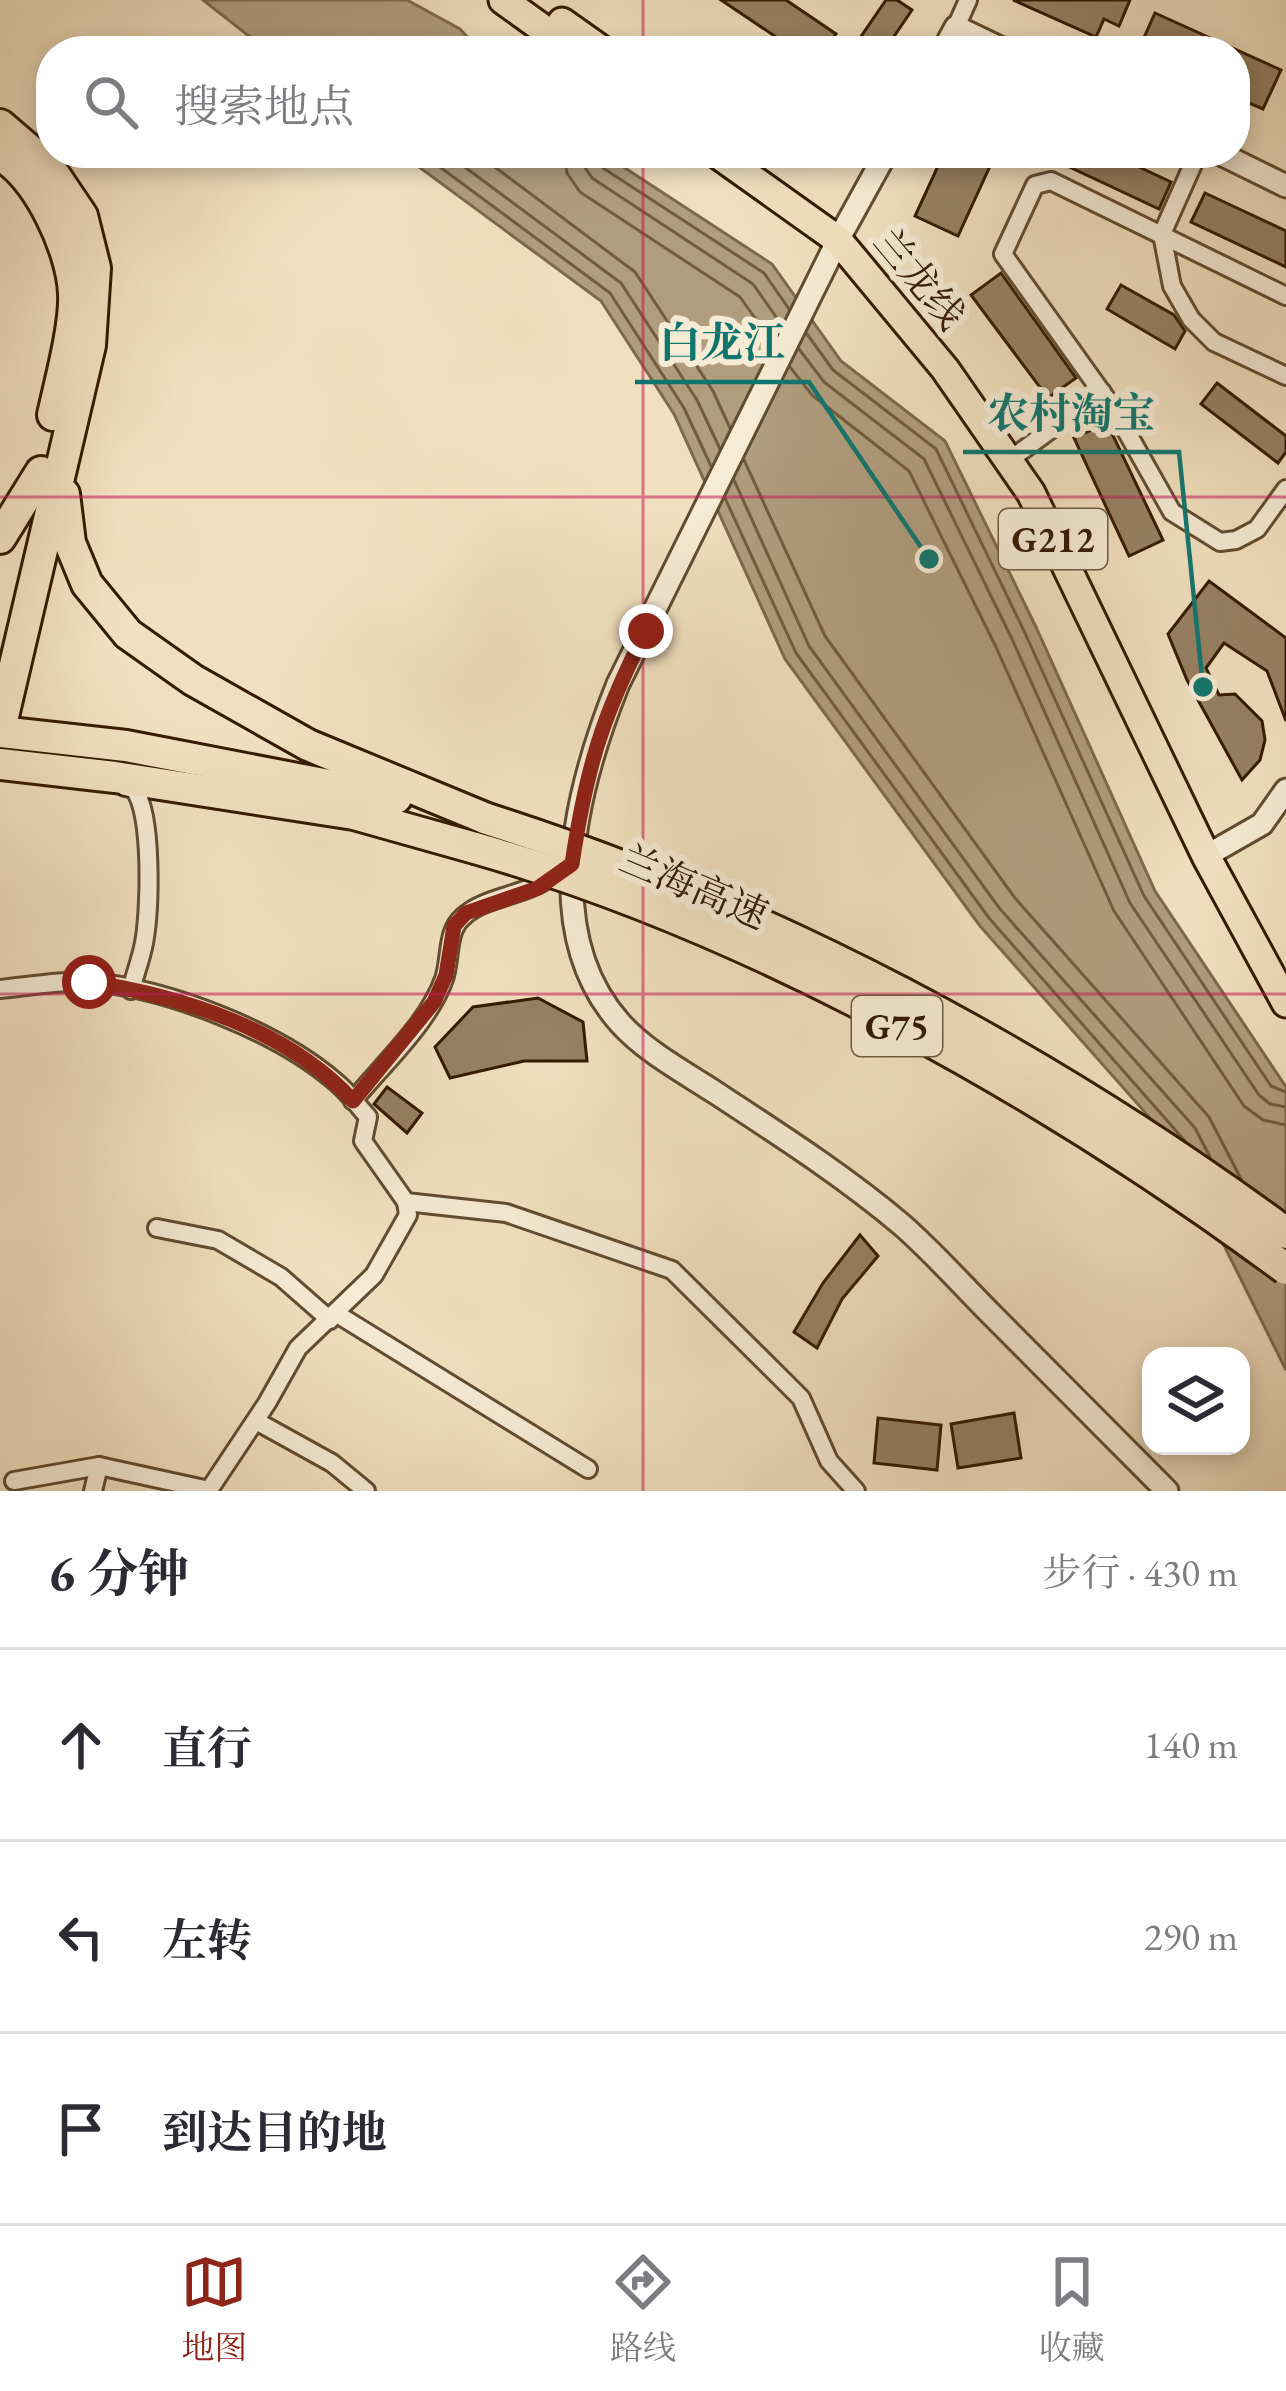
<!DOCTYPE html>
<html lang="zh">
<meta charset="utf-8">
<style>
:root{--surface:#fff;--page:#f2f2f3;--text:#2b2b33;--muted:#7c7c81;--line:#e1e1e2;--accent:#8f2418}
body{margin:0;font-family:"EB Garamond","Noto Serif SC",serif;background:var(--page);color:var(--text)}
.controls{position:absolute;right:36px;bottom:36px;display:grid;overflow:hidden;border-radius:24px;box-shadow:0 6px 18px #0003}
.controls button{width:108px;height:108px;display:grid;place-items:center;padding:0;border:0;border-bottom:3px solid var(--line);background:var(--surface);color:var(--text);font:60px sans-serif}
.stop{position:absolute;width:36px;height:36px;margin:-27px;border:9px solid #8f2418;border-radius:50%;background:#fff}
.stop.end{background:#8f2418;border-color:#fff;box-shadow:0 3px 12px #0008}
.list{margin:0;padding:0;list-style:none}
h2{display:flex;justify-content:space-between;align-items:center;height:156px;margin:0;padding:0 48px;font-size:51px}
h2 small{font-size:39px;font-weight:400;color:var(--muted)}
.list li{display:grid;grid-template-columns:78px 1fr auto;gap:36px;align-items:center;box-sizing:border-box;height:192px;padding:0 48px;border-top:3px solid var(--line)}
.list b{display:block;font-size:45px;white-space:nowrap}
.list em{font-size:39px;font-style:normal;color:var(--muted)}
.icon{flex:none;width:66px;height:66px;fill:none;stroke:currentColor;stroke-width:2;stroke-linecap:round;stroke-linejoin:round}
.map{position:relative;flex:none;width:1286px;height:1491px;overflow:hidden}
.search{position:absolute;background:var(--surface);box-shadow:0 6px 18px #0003;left:36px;right:36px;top:36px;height:132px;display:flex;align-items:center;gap:30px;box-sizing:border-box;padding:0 42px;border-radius:48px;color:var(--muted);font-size:45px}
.sheet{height:732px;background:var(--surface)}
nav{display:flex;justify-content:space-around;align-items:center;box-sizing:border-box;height:168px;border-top:3px solid var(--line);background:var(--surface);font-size:33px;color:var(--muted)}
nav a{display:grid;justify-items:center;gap:6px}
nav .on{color:var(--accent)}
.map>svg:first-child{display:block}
.water{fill:#b09d7e;stroke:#7e694c;stroke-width:3}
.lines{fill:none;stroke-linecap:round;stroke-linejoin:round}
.shore{stroke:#725c3f;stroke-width:3}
.building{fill:#968163;stroke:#331a00;stroke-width:3}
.minor-casing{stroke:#624c30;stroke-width:22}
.tertiary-casing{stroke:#624c30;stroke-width:27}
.trunk-casing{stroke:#331a00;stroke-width:33}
.motorway-casing{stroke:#331a00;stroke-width:36}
.minor{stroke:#f6ebd5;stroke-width:16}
.tertiary{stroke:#f6ebd5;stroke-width:21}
.trunk{stroke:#f1e0bf;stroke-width:27}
.motorway{stroke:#f1e0bf;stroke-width:30}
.motorway-bridge-casing{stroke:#331a00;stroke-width:36;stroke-linecap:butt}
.motorway-bridge{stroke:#f1e0bf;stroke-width:30}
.route{stroke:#8f2418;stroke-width:15}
.grid{fill:none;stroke:#c2185b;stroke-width:3;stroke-opacity:0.55}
.labels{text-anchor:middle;stroke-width:12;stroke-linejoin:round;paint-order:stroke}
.shield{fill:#f6ebd5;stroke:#6e5940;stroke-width:3}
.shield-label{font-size:36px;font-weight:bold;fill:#331a00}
.street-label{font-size:39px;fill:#331a00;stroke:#f6ebd5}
.leader{fill:none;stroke:#0f766e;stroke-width:4.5}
.callout-dot{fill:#0f766e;stroke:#f6ebd5;stroke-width:4.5}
.callout-label{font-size:42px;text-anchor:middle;font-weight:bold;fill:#0f766e;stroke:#f6ebd5;stroke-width:12;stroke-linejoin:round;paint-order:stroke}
</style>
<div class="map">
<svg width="1286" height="1491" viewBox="0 0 1286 1491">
<rect width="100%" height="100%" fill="#f1e0bf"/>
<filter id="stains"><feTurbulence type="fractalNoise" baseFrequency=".00167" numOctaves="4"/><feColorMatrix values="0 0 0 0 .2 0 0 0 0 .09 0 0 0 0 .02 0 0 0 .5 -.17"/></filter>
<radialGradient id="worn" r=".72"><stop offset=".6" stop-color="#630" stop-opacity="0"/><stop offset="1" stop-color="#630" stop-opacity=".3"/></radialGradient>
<!-- water -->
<g class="water">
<polygon points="203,0 407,0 460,29 480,51 268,51"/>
<polygon points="400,153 602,153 772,264 841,361 945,441 1036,627 1155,891 1286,1087 1286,1370 1174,1145 980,926 785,659 674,414 601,301"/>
</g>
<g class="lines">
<!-- shore -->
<g class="shore">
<polyline points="421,153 610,293 684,408 711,466"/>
<polyline points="446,153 621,283 697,400 720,449"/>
<polyline points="476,153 635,272 713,391 730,428"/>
<polyline points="564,153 567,173 580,192 740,297 772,342"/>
<polyline points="582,153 584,166 592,178 753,284 781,324"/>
<polyline points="597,153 603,168 764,273 789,309"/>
<polyline points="807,334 833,370 936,449 1025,633 1144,896 1271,1086 1286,1092"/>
<polyline points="799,349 824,382 924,459 1012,639 1130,903 1259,1095 1270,1104 1286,1107"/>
<polyline points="790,367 812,395 909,471 996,647 1114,911 1244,1106 1263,1120 1286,1125"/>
<polyline points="744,460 825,636 1015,898 1209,1117 1241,1179"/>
<polyline points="734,480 809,646 1000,909 1195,1128 1210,1157"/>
<polyline points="725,498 796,653 989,918 1185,1141"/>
</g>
</g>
<!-- building -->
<g class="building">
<polygon points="721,0 786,0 836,34 824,51 797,51"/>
<polygon points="886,0 897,0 912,10 884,51 851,51"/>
<polygon points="1013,0 1130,0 1119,26 1104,19 1096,37"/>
<polygon points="1155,13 1281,70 1263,109 1235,97 1235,51 1138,51"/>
<polygon points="944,153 996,153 958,236 915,216"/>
<polygon points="1065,153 1109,153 1171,182 1159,209 1061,163"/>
<polygon points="1205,193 1286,231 1286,267 1191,222"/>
<polygon points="1001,273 1076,378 1048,398 971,295"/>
<polygon points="1121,285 1174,315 1185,331 1175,349 1107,309"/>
<polygon points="1217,383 1286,436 1286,452 1278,463 1201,404"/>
<polygon points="1107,423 1163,540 1129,556 1074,438"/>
<polygon points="1209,581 1286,638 1286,721 1267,671 1224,643 1206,668 1219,695 1235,694 1262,721 1265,740 1260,760 1242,780 1187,680 1168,634"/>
<polygon points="538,998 583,1022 587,1061 524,1061 450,1078 435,1047 473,1007"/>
<polygon points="387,1087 422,1113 407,1133 374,1104"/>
<polygon points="860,1235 878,1256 842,1299 817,1348 794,1332 823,1283"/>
<polygon points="1014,1413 1021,1458 958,1468 951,1424"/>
<polygon points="878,1418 941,1425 937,1470 874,1463"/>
</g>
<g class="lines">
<!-- minor casing -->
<g class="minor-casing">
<g id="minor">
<polyline points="956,27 968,0"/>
<polyline points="1198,153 1162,234 1172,286 1191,319 1214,342 1286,376"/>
<polyline points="1286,296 1051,181 1035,185 1003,254 1115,411 1172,512 1220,542 1236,540 1257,529 1286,489"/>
<polyline points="1008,461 1102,392"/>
<path d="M125,787L134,789C153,815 150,910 144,943C141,959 135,974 131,990"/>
<path d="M0,989C30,986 63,980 92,982C169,989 279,1032 337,1083C349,1093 358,1106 368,1117L363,1141L406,1202L408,1215L374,1275L298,1348L267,1403L209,1490L99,1466L14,1481"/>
<path d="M353,1101C383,1064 428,1024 444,979C451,959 446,931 463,917C486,895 527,897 556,873"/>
<polyline points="406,1202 506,1213 672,1270 801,1398 829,1461 856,1491"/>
<polyline points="157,1228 218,1240 281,1277 330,1320"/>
<polyline points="337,1314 588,1469"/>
<polyline points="256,1421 332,1463 366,1491"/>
<polyline points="93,1491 99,1466"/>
</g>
</g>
<!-- tertiary casing -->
<g class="tertiary-casing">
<g id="tertiary">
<polyline points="943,51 956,27 1006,51"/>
<path d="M886,153L838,240L618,684C577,786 538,931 620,1023C646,1052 684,1072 716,1093C780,1135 844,1176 902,1225C934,1253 963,1286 993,1316C1051,1374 1109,1433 1167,1491"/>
<polyline points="1219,153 1286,186"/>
<polyline points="1206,856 1262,824 1286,790"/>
</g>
</g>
<!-- trunk casing -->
<g class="trunk-casing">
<g id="trunk">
<polyline points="503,0 574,51"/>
<polyline points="562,22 603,51"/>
<polyline points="716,153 838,240 945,369 1031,493 1206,856 1286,1003"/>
</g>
</g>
<!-- motorway casing -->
<g class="motorway-casing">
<g id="motorway">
<polyline points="0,125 49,167 82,216 95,268 90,345 0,729"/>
<path d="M0,155C39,177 72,250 74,293C76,324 60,383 53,415"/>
<polyline points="64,494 70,543 87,584 128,634 193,680 308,745 487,819"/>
<polyline points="0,538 41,472"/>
<polyline points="0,732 126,746 396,798"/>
<polyline points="0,764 115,777 354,814 475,848"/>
</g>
</g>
<!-- minor -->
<use href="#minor" class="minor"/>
<!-- tertiary -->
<use href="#tertiary" class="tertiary"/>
<!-- trunk -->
<use href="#trunk" class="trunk"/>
<!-- motorway -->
<use href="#motorway" class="motorway"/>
<!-- motorway-bridge casing -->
<g class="motorway-bridge-casing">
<g id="motorway-bridge">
<path d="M487,819C772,910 1046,1056 1286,1233"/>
<path d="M475,848C756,928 1051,1095 1286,1269"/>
</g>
</g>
<!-- motorway-bridge -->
<use href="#motorway-bridge" class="motorway-bridge"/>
</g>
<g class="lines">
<!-- route -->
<path class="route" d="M89,982C181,996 289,1030 353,1101L434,1002L446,975L454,926L466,913L538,888L572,864C586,770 602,716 646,631"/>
</g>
<!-- grid -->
<path class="grid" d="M643,0V51M643,153V1491M0,497H1286M0,994H1286"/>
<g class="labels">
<!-- shield labels -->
<g class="shield">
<rect x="999" y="509" width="108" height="60" rx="9"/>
<rect x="852" y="996" width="90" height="60" rx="9"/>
</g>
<g class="shield-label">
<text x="1053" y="552">G212</text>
<text x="897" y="1039">G75</text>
</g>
<!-- street labels -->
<g class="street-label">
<text transform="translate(920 278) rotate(50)" y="14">兰龙线</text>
<text transform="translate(694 886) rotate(23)" y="14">兰海高速</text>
</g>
</g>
<!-- callouts -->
<path class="leader" d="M929 559L809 382H635M1203 687L1179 452H963"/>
<g class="callout-dot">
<circle cx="929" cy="559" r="12"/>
<circle cx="1203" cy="687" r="12"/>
</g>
<g class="callout-label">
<text x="722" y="357">白龙江</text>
<text x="1071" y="428">农村淘宝</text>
</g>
<rect width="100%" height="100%" filter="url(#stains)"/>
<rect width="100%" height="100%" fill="url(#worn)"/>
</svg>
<div class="controls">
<button><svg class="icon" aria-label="layers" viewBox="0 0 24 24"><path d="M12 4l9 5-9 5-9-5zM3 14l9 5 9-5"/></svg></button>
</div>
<div class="stop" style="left:89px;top:982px"></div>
<div class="stop end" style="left:646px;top:631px"></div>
<div class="search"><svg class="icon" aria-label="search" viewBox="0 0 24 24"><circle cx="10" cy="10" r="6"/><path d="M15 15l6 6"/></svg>搜索地点</div>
</div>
<section class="sheet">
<h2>6 分钟<small>步行 · 430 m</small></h2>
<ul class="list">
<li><svg class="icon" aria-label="ahead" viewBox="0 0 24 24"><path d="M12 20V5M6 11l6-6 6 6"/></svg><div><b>直行</b></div><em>140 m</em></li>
<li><svg class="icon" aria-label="left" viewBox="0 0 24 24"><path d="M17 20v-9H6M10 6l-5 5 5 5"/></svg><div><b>左转</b></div><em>290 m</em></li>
<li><svg class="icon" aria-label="arrive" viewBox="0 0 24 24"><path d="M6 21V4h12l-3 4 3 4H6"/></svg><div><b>到达目的地</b></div></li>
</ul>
</section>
<nav>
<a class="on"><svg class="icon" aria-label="map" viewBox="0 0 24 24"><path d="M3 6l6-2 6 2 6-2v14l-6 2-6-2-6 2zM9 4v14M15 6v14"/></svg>地图</a>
<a><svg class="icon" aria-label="directions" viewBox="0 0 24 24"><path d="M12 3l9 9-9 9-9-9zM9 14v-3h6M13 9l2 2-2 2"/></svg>路线</a>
<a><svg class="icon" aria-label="saved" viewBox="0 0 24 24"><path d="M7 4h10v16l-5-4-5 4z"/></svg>收藏</a>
</nav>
